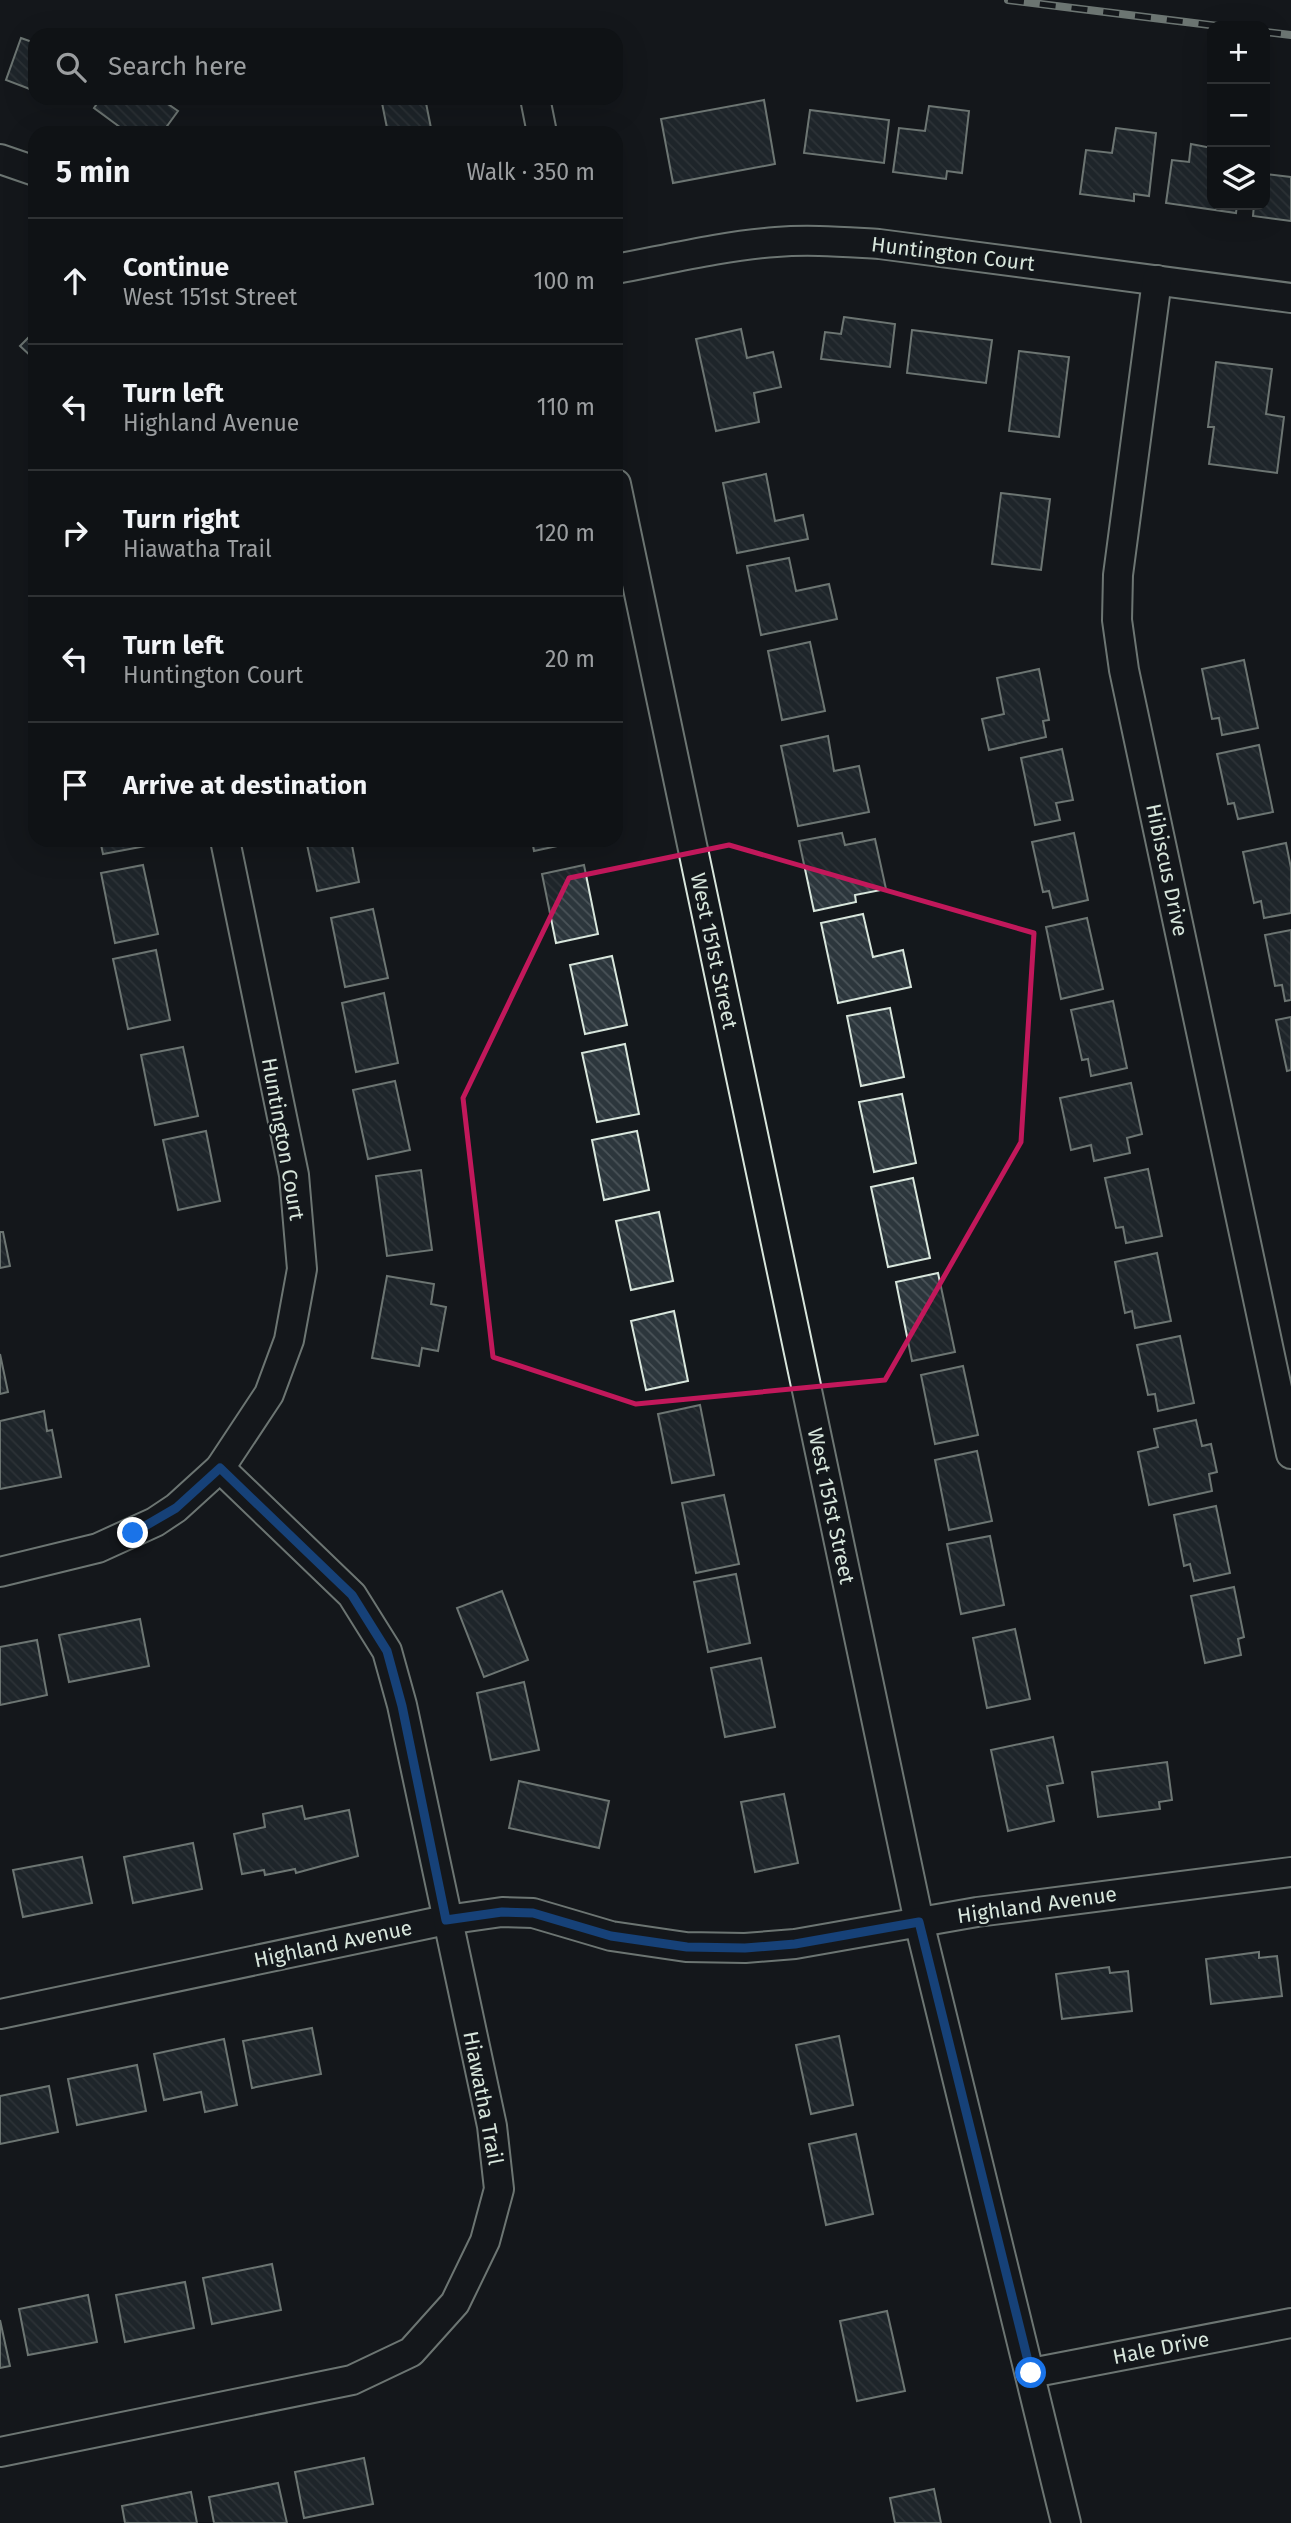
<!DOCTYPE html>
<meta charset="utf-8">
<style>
:root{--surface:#0f1215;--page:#181b1e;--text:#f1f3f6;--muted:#9b9ea0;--line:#2f3234}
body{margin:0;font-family:"Fira Sans",sans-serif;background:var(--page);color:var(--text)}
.controls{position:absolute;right:21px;top:21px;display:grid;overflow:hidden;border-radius:14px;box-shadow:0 7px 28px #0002}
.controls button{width:63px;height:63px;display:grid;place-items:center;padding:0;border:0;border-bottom:2px solid var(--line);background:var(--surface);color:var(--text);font:35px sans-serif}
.stop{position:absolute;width:21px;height:21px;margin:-16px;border:5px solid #1a73e8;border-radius:50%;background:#fff}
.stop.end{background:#1a73e8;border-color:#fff;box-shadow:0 2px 7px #0008}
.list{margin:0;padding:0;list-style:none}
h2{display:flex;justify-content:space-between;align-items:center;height:91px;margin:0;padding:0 28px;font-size:30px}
h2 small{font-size:23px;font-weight:400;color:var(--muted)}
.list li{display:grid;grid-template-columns:46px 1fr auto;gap:21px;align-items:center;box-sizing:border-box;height:126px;padding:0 28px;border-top:2px solid var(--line)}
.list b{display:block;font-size:26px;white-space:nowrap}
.list p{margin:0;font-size:23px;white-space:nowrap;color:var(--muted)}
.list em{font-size:23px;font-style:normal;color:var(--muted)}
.icon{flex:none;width:38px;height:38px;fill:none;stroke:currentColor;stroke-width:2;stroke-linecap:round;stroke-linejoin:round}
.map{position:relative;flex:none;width:1291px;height:2523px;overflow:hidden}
.search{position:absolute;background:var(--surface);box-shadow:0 7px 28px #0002;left:28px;top:28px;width:595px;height:77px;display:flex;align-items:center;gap:18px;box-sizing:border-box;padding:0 24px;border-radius:21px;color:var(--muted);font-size:26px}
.panel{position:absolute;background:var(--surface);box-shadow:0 7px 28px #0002;left:28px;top:126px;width:595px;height:721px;border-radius:21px}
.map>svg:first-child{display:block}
.building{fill:url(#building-back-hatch);stroke:#d8e6dc;stroke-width:2}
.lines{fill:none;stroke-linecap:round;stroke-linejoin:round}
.minor-casing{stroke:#d8e6dc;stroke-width:32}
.minor{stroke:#14181c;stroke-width:28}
.rail-casing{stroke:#d8e6dc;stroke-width:8}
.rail{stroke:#14181c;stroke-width:5;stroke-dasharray:16;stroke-linecap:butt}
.route{stroke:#1a73e8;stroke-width:9}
.marked{fill:none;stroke:#c2185b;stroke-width:5;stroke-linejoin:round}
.labels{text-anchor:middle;stroke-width:5;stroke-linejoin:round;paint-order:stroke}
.street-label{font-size:21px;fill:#d8e6dc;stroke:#14181c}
</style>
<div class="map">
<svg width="1291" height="2523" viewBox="0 0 1291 2523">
<defs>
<pattern id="building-back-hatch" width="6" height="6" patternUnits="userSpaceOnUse" patternTransform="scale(1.75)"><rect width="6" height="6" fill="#2c363c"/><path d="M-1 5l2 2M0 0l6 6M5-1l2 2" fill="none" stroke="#4a5358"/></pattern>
</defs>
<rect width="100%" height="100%" fill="#14181c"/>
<!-- building -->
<g class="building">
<polygon points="21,38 35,43 35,91 6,80"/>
<polygon points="101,98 172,98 168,104 178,111 162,133 128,133 94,108"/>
<polygon points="381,98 425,98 432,133 388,133"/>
<polygon points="764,100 775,164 673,183 661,119"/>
<polygon points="929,106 969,111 962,173 947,171 946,179 893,172 899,128 925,131"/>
<polygon points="810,110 889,120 884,163 804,153"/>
<polygon points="1116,128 1156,133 1149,196 1134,194 1134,201 1080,194 1086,150 1112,153"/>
<polygon points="1191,144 1212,148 1212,205 1237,205 1236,213 1166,203 1172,160 1189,162"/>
<polygon points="1265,174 1291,177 1291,221 1253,216 1254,205 1265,205"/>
<polygon points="844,317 895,324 890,367 821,359 825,332 841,334"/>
<polygon points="741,329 747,358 773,352 781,387 754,393 759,422 716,431 696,339"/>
<polygon points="912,330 992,340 986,383 907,373"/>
<polygon points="35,331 35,360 20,346"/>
<polygon points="1019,351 1069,357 1059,437 1009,431"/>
<polygon points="1216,362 1272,369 1266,414 1284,417 1277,473 1209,464 1214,427 1208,427"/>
<polygon points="766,474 775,521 803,515 808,539 737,553 723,483"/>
<polygon points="1001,493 1050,499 1041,570 992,564"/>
<polygon points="789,558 796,591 829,584 837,619 761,635 747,566"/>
<polygon points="810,642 825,711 782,720 768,651"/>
<polygon points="1244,660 1258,728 1222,735 1219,718 1212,719 1202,669"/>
<polygon points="1039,669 1049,720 1043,721 1046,737 989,750 982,719 1004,714 997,678"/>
<polygon points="828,736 834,771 859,766 869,812 798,826 781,746"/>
<polygon points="1259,745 1273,812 1238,819 1234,803 1228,804 1217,754"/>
<polygon points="1062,749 1073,800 1056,803 1060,820 1035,825 1021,758"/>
<polygon points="842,833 845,845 875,839 886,889 855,895 856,902 814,911 799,841"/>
<polygon points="1074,833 1088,900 1053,908 1049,891 1043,892 1032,842"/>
<polygon points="100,840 145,840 146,846 103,854"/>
<polygon points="306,840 351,840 359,882 317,891"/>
<polygon points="532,840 576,840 576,842 534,851"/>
<polygon points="1286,843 1291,868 1291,913 1264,918 1261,901 1254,903 1243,852"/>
<polygon points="143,865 158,934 115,943 101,873"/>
<polygon points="584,865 598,934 556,943 542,874"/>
<polygon points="373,909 388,978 345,987 331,918"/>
<polygon points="863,914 873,957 903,950 911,987 838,1003 821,923"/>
<polygon points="1087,918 1103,989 1061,999 1046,927"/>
<polygon points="1291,930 1291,1000 1285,1001 1282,985 1275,986 1265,935"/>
<polygon points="156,950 170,1020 128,1029 113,959"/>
<polygon points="612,956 627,1025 585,1034 570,965"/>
<polygon points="384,993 398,1063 356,1072 342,1003"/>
<polygon points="1113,1001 1127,1068 1091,1076 1088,1059 1082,1060 1071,1010"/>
<polygon points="890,1008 904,1077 861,1086 847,1016"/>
<polygon points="1291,1017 1291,1070 1287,1071 1276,1020"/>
<polygon points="625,1044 639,1114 597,1122 582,1053"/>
<polygon points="183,1047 198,1116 155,1125 141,1055"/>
<polygon points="395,1081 410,1150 368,1159 353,1090"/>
<polygon points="1131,1083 1142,1134 1127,1138 1130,1153 1094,1161 1091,1145 1071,1150 1060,1098"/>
<polygon points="902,1094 916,1163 874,1172 859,1102"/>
<polygon points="206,1131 220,1201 178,1210 163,1140"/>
<polygon points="637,1131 649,1190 604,1200 592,1140"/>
<polygon points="1148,1169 1162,1236 1126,1243 1123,1227 1116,1228 1105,1178"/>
<polygon points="421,1170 432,1250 387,1256 376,1176"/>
<polygon points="913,1178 930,1258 888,1267 871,1187"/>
<polygon points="659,1212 673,1281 631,1290 616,1221"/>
<polygon points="0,1232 3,1232 10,1266 0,1268"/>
<polygon points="1157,1253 1171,1321 1135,1328 1132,1311 1125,1313 1115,1262"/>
<polygon points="938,1273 955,1352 912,1361 896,1282"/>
<polygon points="387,1276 434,1284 431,1304 446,1307 438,1351 422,1348 419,1366 372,1358"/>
<polygon points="674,1311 688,1381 646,1390 631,1321"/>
<polygon points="1180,1336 1194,1403 1158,1411 1155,1394 1148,1395 1137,1345"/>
<polygon points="0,1354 8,1392 0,1394"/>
<polygon points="963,1366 978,1435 935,1444 921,1375"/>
<polygon points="700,1405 714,1475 672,1483 658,1414"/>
<polygon points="44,1411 47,1431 52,1430 61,1477 0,1489 0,1421"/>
<polygon points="1196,1420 1202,1446 1211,1444 1217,1472 1209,1474 1212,1491 1149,1505 1138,1452 1158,1447 1154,1429"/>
<polygon points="977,1451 992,1521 949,1530 935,1460"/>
<polygon points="724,1495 739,1564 696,1573 682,1503"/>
<polygon points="1216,1506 1230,1573 1194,1581 1190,1564 1184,1566 1174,1515"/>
<polygon points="990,1536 1004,1605 961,1614 947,1544"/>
<polygon points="736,1574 750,1643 708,1652 694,1582"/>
<polygon points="1234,1587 1244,1637 1238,1639 1241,1655 1205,1663 1191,1596"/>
<polygon points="502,1591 528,1660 484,1677 457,1608"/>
<polygon points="140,1619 149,1666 69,1682 59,1635"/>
<polygon points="1015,1629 1030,1699 987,1708 973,1638"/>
<polygon points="37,1640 47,1695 0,1705 0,1647"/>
<polygon points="761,1658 775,1727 725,1737 711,1668"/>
<polygon points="524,1682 539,1750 491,1760 477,1693"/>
<polygon points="1053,1737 1063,1783 1047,1786 1054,1821 1008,1831 991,1750"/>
<polygon points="1167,1762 1172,1800 1159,1802 1160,1809 1098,1817 1092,1772"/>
<polygon points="519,1781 609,1801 599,1848 509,1828"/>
<polygon points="784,1794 798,1863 755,1872 741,1802"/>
<polygon points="302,1806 305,1819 349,1810 358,1856 296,1873 295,1869 265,1875 264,1870 242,1874 234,1834 265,1827 263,1814"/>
<polygon points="193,1843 202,1889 133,1903 124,1857"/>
<polygon points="82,1857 92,1903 23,1917 13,1870"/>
<polygon points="1259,1952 1259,1958 1277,1956 1282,1996 1211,2004 1206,1959"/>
<polygon points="1109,1967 1110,1973 1128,1971 1132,2011 1062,2019 1056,1974"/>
<polygon points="312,2028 321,2074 252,2088 243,2041"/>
<polygon points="839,2036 853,2105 811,2114 796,2045"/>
<polygon points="224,2039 237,2105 205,2112 201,2092 164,2100 154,2054"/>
<polygon points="137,2065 146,2111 77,2125 68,2079"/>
<polygon points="49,2086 58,2132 0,2144 0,2096"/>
<polygon points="856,2134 873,2214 826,2225 809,2144"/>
<polygon points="272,2264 281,2310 212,2324 203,2278"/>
<polygon points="185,2282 194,2328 125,2342 116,2295"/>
<polygon points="88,2295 97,2342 28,2355 19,2309"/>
<polygon points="887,2311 905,2391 857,2401 840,2321"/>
<polygon points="0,2320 10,2366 0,2368"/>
<polygon points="364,2458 373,2504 304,2518 295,2472"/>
<polygon points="278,2483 287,2523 214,2523 209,2497"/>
<polygon points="934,2489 941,2523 895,2523 890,2498"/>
<polygon points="191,2492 197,2523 125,2523 122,2506"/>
</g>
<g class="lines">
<!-- minor casing -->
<g class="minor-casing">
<g id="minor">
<polyline points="535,98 542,133"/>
<polyline points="0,159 35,171"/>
<path d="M616,269C669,259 722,246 776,242C810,239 844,242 879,244L1291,298"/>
<polyline points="1157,280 1118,575 1117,620 1124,670 1291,1454"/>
<polyline points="616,484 919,1922 1066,2523"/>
<polyline points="0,1572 98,1548 155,1522 176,1508 220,1468 269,1394 289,1340 302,1269 294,1175 225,840"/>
<polyline points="0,2014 446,1920 502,1912 533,1913 611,1936 686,1947 745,1948 795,1944 977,1912 1291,1872"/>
<polyline points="1031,2373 1291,2323"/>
<polyline points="0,2452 352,2380 411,2352 455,2303 485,2241 499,2189 492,2126 402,1705 387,1651 352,1595 220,1468"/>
</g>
</g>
<!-- minor -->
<use href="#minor" class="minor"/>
<!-- rail casing -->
<g class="rail-casing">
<g id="rail">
<polyline points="1008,0 1218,26"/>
<polyline points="1265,32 1291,35"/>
</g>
</g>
<!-- rail -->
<use href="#rail" class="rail"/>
</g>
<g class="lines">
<!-- route -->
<polyline class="route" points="133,1533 176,1508 220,1468 352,1595 387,1651 402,1706 446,1920 502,1912 533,1913 611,1936 687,1947 745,1948 795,1944 919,1922 1031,2373"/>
</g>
<!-- marked area -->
<path d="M0 0H1291V2523H0ZM729,845L1034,933L1021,1142L885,1380L636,1404L493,1357L463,1098L569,878Z" fill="#14181c" fill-opacity=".55" fill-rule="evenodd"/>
<path class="marked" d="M729,845L1034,933L1021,1142L885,1380L636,1404L493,1357L463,1098L569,878Z"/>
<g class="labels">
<!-- street labels -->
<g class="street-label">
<text transform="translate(953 254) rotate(7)" y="7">Huntington Court</text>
<text transform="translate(1167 870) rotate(78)" y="7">Hibiscus Drive</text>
<text transform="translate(714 951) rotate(78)" y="7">West 151st Street</text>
<text transform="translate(283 1139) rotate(80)" y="7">Huntington Court</text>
<text transform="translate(831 1506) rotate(78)" y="7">West 151st Street</text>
<text transform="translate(1037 1905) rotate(-8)" y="7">Highland Avenue</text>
<text transform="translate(333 1944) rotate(-12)" y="7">Highland Avenue</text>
<text transform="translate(483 2098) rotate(79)" y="7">Hiawatha Trail</text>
<text transform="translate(1161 2348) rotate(-11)" y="7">Hale Drive</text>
</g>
</g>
</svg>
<div class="controls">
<button>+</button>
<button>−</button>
<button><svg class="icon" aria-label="layers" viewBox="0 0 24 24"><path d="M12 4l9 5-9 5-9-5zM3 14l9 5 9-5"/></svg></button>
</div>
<div class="stop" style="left:1031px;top:2373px"></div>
<div class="stop end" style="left:133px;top:1533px"></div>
<div class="search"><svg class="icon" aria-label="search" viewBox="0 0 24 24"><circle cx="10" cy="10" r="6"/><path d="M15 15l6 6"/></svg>Search here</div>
<section class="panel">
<h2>5 min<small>Walk · 350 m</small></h2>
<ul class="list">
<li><svg class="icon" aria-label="ahead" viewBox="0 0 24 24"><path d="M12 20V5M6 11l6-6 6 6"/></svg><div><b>Continue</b><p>West 151st Street</p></div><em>100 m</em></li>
<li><svg class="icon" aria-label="left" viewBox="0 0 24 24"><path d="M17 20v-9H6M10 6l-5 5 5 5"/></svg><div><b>Turn left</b><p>Highland Avenue</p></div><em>110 m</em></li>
<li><svg class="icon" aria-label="right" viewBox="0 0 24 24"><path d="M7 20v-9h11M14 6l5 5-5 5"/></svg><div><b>Turn right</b><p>Hiawatha Trail</p></div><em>120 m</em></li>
<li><svg class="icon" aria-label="left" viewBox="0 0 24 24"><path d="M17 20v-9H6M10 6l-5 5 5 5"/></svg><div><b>Turn left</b><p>Huntington Court</p></div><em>20 m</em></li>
<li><svg class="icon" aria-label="arrive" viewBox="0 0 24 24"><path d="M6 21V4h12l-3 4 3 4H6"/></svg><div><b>Arrive at destination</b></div></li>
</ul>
</section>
</div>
